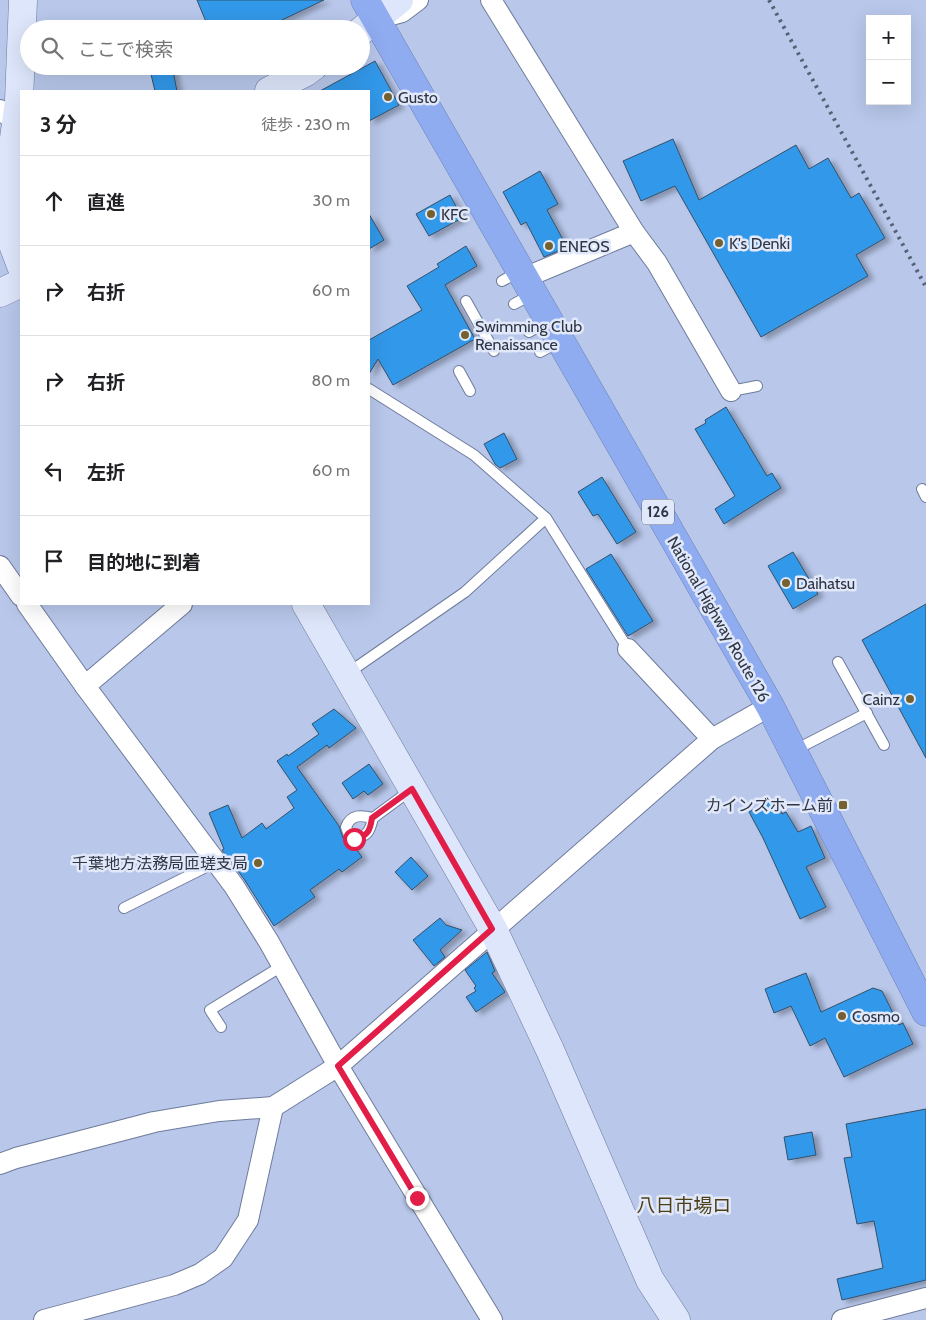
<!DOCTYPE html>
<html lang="ja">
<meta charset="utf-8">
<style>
:root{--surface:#fff;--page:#f2f2f2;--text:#202124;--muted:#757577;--line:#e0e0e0}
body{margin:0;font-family:Cabin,"Noto Sans JP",sans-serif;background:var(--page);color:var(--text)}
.controls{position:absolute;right:15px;top:15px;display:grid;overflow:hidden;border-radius:0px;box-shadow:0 5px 20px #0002}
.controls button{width:45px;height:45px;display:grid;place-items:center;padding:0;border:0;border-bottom:1px solid var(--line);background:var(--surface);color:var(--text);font:25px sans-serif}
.stop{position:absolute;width:15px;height:15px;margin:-11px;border:4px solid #e11d48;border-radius:50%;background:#fff}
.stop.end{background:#e11d48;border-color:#fff;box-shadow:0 1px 5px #0008}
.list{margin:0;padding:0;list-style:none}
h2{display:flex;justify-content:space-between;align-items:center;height:65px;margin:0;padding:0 20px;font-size:21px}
h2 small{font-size:16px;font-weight:400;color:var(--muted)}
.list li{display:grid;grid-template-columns:32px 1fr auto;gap:15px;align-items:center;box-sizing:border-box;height:90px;padding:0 20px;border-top:1px solid var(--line)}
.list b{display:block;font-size:19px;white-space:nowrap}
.list em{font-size:16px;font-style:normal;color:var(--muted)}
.icon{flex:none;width:28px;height:28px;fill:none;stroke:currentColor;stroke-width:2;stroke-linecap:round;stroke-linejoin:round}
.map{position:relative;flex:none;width:926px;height:1320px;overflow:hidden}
.search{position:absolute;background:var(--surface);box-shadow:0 5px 20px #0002;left:20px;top:20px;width:350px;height:55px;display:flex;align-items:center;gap:12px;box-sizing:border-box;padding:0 18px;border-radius:28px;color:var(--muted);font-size:19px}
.panel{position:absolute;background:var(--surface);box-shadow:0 5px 20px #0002;left:20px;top:90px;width:350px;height:515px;border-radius:0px}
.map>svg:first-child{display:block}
.building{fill:#3398e9;stroke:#355068;filter:url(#shadow)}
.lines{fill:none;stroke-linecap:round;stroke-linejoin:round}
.lane-casing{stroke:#6e7b9b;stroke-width:12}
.street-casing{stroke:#6e7b9b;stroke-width:22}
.secondary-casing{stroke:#6e7b9b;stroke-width:29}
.highway-casing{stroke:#6e82b4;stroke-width:29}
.lane{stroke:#fff;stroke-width:10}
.street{stroke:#fff;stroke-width:20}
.secondary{stroke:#dee6fb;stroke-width:28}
.highway{stroke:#90acf1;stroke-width:28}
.rail{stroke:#576074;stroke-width:4;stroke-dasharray:2.5 5;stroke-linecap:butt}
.route{stroke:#e11d48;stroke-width:6}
.poi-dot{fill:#756130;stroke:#e0e8fa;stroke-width:2}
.labels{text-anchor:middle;stroke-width:5;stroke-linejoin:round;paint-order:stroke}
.shield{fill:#e0e8fa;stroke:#646b7a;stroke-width:1}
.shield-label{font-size:15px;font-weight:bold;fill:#2f3543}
.poi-label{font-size:16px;fill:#2f3543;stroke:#e0e8fa;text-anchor:start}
.street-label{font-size:16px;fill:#2f3543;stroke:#e0e8fa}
.quarter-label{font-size:19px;fill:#4f3f17;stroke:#e0e8fa}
</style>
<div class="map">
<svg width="926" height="1320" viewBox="0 0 926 1320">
<defs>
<filter id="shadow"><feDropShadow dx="5.5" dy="3" stdDeviation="2.5" flood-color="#0004"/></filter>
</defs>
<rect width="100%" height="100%" fill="#b8c7ea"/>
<!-- building -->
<g class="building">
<polygon points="197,0 324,0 263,29 209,29"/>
<polygon points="375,61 399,105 369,121 369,91 320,91"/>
<polygon points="149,66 172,66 177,91 155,91"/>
<polygon points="673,139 699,200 796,145 809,169 828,158 851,198 859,193 885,238 856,255 868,276 761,337 675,186 641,201 623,161"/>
<polygon points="540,171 558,204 547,210 567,247 544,257 526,222 521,225 503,192"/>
<polygon points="450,195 462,218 429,236 416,214"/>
<polygon points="369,214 384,240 369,249"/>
<polygon points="466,246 477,266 445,285 475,339 393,385 378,359 369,374 369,340 422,310 407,286 439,267 437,264"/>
<polygon points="726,407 767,476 772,473 781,488 724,524 715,509 735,496 695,429 706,423 705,420"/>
<polygon points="504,433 517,459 500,468 495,464 484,444"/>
<polygon points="602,477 636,532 617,544 598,514 593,516 578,492"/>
<polygon points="793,552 818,594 793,609 768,566"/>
<polygon points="611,554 653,621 628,636 586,569"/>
<polygon points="926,604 926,758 862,640"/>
<polygon points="334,709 356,728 329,748 327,745 297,767 339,826 343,838 354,846 362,857 342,872 339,869 310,890 315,897 274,926 244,879 222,850 224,849 209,813 228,805 242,838 262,823 266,829 294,808 287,797 297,790 277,761 287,754 288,756 319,734 312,724"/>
<polygon points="369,764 383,784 368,795 364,791 353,799 342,783"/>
<polygon points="773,799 782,814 786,812 798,832 811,826 825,858 806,867 826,907 800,919 763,838 749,812"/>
<polygon points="411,857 428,876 412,890 395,872"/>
<polygon points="440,918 446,925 462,930 440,950 445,957 434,966 413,940"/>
<polygon points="487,952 495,971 492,973 505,992 476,1012 466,997 476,991 474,988 476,986 465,970"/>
<polygon points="806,973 821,1012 873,988 882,991 899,1025 903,1023 913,1044 844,1077 825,1038 810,1046 791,1006 774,1013 765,989"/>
<polygon points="926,1109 926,1280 842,1300 837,1279 883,1268 874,1221 857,1224 844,1158 852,1157 846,1124"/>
<polygon points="812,1132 816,1155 788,1160 784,1137"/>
</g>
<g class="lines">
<!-- lane casing -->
<g class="lane-casing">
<g id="lane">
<polyline points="108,29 113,27"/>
<polyline points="502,281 520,271"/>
<polyline points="466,301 494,351"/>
<polyline points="514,304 533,294"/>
<polyline points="529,332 548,321"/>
<polyline points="540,352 559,342"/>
<polyline points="459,371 470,391"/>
<polyline points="369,389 474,455 546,518 628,649"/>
<polyline points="731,391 757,386"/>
<polyline points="922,489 926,497"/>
<polyline points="838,662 884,745"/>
<polyline points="348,673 465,592 546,518"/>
<polyline points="793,751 867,713"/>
<path d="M373,818C361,815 351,814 346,827L349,835L354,839C368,836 370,831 373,818L411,790"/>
<polyline points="124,908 216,862"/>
<polyline points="221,1027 210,1010 282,966"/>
</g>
</g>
<!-- street casing -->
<g class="street-casing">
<g id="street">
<polyline points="491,0 634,232 657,263 731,391"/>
<polyline points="387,16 402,12 418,0"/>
<polyline points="0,110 16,121"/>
<polyline points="524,278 634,232"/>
<polyline points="0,566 21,596"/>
<polyline points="27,604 85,686 234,886 269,942 338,1066 492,1320"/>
<polyline points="628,649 712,739"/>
<polyline points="85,686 182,604"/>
<polyline points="0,1164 16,1158 154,1122 219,1111 273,1107 338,1066 712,739 770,706"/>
<polyline points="44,1320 174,1285 200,1274 223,1258 248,1220 273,1107"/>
<polyline points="842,1320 926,1298"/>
</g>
</g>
<!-- secondary casing -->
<g class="secondary-casing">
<g id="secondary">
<polyline points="361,31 399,0"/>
<polyline points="269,91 306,72 314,66"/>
<polyline points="21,266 8,231 6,215 7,190 19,101 23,0"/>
<polyline points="0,293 21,283"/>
<polyline points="306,604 493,929 550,1050 650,1280 676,1320"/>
</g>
</g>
<!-- highway casing -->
<g class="highway-casing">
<polyline id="highway" points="365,0 770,706 926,1012"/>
</g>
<!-- lane -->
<use href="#lane" class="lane"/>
<!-- street -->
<use href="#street" class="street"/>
<!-- secondary -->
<use href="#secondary" class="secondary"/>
<!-- highway -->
<use href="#highway" class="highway"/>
<!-- rail -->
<polyline class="rail" points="769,0 926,287"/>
</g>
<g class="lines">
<!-- route -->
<path class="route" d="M354,839C368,836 370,831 372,818L412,789L492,929L338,1066L417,1198"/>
</g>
<!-- markers -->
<g class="poi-dot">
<circle cx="388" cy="97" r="5"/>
<circle cx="431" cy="214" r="5"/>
<circle cx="719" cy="243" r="5"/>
<circle cx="549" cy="246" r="5"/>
<circle cx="465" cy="335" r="5"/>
<circle cx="786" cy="583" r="5"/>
<circle cx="910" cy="699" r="5"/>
<rect x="838" y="800" width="10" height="10" rx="2.5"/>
<circle cx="258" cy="863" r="5"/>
<circle cx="842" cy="1016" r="5"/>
</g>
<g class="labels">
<!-- shield labels -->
<rect class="shield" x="642" y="499.5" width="32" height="25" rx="4"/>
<g class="shield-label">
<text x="658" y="517">126</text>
</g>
<!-- poi labels -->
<g class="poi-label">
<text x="398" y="103">Gusto</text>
<text x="441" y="220">KFC</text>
<text x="729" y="249">K's Denki</text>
<text x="559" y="252">ENEOS</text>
<text x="475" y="332">Swimming Club<tspan x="475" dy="18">Renaissance</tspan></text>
<text x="796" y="589">Daihatsu</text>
<text x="900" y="705" text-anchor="end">Cainz</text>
<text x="833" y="811" text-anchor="end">カインズホーム前</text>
<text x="248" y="869" text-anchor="end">千葉地方法務局匝瑳支局</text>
<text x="852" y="1022">Cosmo</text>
</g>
<!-- street labels -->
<g class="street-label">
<text transform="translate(719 619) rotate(60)" y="6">National Highway Route 126</text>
</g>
<!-- quarter labels -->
<g class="quarter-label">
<text x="684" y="1212">八日市場ロ</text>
</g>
</g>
</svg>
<div class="controls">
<button>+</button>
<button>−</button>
</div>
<div class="stop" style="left:354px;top:839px"></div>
<div class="stop end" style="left:417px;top:1198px"></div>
<div class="search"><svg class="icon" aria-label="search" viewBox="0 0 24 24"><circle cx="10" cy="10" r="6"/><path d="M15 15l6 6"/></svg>ここで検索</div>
<section class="panel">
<h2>3 分<small>徒歩 · 230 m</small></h2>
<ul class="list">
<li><svg class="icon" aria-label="ahead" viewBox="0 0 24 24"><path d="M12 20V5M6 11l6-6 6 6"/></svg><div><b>直進</b></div><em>30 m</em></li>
<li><svg class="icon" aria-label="right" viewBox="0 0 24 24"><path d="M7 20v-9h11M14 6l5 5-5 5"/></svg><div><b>右折</b></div><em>60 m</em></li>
<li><svg class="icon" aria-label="right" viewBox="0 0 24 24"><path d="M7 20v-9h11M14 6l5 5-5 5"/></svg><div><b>右折</b></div><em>80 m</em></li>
<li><svg class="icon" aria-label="left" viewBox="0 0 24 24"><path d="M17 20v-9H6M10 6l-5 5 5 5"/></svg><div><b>左折</b></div><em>60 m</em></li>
<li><svg class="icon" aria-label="arrive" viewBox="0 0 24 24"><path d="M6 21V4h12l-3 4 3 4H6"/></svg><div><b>目的地に到着</b></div></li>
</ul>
</section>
</div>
